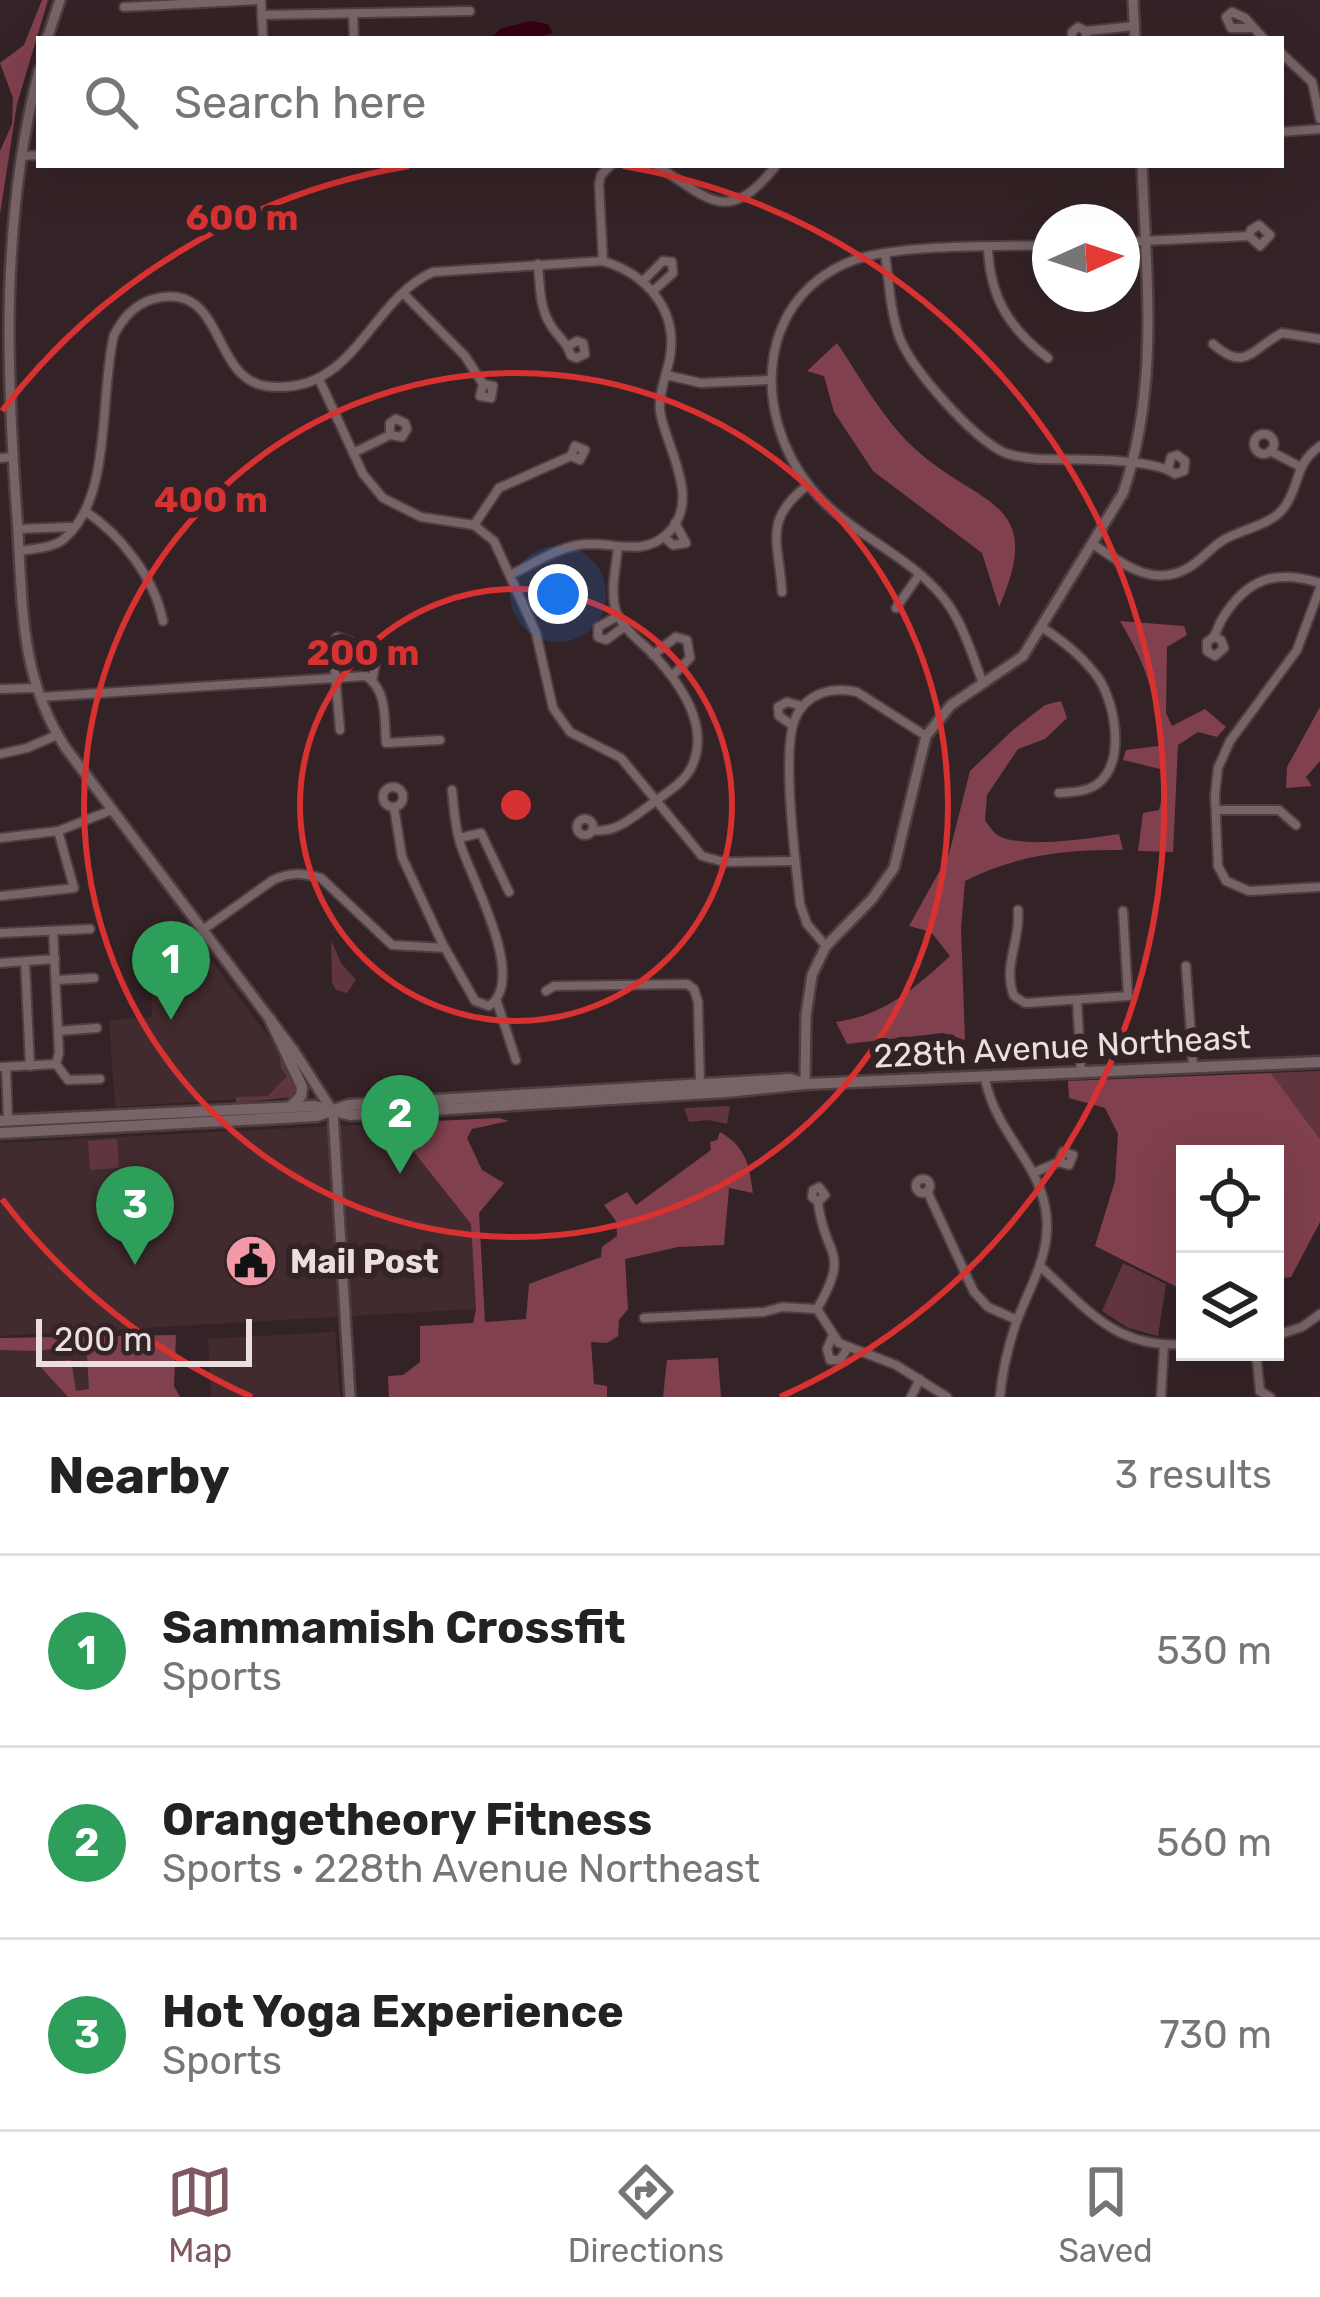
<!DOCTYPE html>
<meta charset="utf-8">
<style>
:root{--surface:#fff;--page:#f6f6f6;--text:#222;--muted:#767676;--line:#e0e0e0;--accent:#80585f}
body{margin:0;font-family:Rubik,sans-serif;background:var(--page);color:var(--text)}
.controls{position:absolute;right:36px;bottom:36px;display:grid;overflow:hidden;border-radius:0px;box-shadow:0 12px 48px #0002}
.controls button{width:108px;height:108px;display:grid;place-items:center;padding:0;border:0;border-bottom:3px solid var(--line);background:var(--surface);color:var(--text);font:60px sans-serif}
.compass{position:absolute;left:1032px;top:204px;width:108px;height:108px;border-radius:50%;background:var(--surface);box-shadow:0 12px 48px #0002;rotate:87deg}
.scale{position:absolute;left:36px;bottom:30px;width:216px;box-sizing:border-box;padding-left:12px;border:6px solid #eadedf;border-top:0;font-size:33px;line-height:42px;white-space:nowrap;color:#eadedf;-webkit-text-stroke:9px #342326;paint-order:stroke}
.you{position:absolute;left:558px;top:594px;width:42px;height:42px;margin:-30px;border:9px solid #fff;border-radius:50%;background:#1a73e8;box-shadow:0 0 0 18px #1a73e833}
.badge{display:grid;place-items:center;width:78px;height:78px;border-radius:50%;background:var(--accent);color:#fff;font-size:39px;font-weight:700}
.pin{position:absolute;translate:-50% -99px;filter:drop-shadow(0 3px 6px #0008)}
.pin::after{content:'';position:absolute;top:63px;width:42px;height:36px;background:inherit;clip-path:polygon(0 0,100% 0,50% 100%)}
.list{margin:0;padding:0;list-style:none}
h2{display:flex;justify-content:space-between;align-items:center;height:156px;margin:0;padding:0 48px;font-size:51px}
h2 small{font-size:39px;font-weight:400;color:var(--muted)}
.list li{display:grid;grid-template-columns:78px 1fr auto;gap:36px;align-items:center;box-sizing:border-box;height:192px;padding:0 48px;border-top:3px solid var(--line)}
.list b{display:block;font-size:45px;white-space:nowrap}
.list p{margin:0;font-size:39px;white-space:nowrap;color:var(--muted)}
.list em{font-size:39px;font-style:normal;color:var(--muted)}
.icon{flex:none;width:66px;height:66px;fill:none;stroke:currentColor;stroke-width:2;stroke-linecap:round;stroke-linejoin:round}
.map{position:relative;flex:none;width:1320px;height:1397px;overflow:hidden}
.search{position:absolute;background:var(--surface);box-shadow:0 12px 48px #0002;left:36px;right:36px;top:36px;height:132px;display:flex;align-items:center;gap:30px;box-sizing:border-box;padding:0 42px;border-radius:0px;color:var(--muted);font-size:45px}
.sheet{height:732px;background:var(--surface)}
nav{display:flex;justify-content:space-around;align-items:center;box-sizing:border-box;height:168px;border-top:3px solid var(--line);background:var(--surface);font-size:33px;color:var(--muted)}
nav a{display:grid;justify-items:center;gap:6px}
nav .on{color:var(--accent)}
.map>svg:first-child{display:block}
.built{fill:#422b2f}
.green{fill:#60353d}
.forest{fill:#80404d}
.water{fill:#360010}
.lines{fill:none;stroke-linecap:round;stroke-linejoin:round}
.minor-casing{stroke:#4d3e41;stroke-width:12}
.tertiary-casing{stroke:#4d3e41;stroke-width:14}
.secondary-casing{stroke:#4d3e41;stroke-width:15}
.minor{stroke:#786366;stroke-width:8}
.tertiary{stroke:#786366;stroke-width:9}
.secondary{stroke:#786366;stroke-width:10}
.ring{fill:none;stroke:#d73131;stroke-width:6}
.labels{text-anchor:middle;stroke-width:12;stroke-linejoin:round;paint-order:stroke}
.street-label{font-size:33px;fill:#eadedf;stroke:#342326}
.poi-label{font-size:33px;font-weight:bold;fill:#eadedf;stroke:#342326;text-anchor:start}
.centre{fill:#d73131;stroke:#342326;stroke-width:6}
.ring-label{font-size:36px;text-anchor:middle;font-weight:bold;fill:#d73131;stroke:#342326;stroke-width:12;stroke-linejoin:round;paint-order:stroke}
</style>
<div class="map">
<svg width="1320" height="1397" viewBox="0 0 1320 1397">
<rect width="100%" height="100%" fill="#342326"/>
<!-- built -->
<g class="built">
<polygon points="197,941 290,1065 284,1096 115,1107 109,1020 152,1017 152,957"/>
<polygon points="391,1123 471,1224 476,1309 0,1336 0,1143"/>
<polygon points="335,1332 340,1397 211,1397 208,1339"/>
<polygon points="118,1339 123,1397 0,1397 0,1346"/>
</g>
<!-- green -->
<g class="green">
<polygon points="331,940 341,963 356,980 347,993 336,990 332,983"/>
<polygon points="280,1058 297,1086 293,1097 236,1103 236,1097 268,1096 287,1076 281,1068"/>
<polygon points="1320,1071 1320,1139 1271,1073"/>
<polygon points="730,1106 727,1124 708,1120 689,1122 684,1108"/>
<polygon points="117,1139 119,1168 90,1170 88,1141"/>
<polygon points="1123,1263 1166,1284 1158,1336 1128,1328 1102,1311"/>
</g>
<!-- forest -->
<g class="forest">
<polygon points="42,0 48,0 17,104 0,214 0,151 12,124 13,98 0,63 24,45"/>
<path d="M837,343C862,380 881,416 913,447C976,507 1048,497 999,607L982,553L873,471L834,412L824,376L807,371Z"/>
<path d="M1120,621L1184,626L1187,635L1167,647L1166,713L1172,726L1205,709L1226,727L1217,737L1198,732L1178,745L1173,852L1138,851L1143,813L1159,810L1163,792L1160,769L1123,760L1126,750L1159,746C1157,695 1146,665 1120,621Z"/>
<path d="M1061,701L1067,718L1045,739L1018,749L987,795L985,821C990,826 993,833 999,836C1024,849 1091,838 1119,834L1123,850C1066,849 1016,855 965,881L961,929L965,1040L943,1033L847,1044L836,1022C885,1015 914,989 950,956L931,932L909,926L949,854L970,771L1014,729L1045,705Z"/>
<polygon points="1320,707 1320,761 1306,777 1312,786 1286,788 1287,767"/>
<polygon points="1271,1073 1320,1139 1320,1222 1291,1277 1275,1279 1275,1154 1185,1154 1185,1291 1095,1246 1115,1181 1118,1134 1105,1108 1069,1098 1068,1081"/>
<path d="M499,1118L509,1121L472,1129L467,1138L482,1170L504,1183L479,1213L485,1322L526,1319L529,1284L601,1257L602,1247L617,1236L616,1221L604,1205L627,1192L636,1205L711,1150L710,1142L717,1140L720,1132C746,1147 749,1164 753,1193L729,1188L724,1245L678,1247L625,1259L628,1309L619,1320L618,1336L607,1343L591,1342L594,1384L607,1386V1397H389L388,1376L403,1375L420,1362V1326L473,1323L476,1309L471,1224L391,1123Z"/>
<polygon points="176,1335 174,1386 180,1397 68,1397 37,1363 71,1360 76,1391 89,1389 87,1356 77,1345 39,1351 0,1350 0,1338"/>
<polygon points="718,1358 721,1397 663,1397 667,1360"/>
</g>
<!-- water -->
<polygon class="water" points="530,21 548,24 553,33 527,39 491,39 500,29"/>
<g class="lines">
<!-- minor casing -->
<g class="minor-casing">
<g id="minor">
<polyline points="261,0 263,39"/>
<polyline points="124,7 261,0"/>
<polyline points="353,13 354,39"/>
<polyline points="262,15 470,11"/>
<polyline points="1252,28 1231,28 1226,17 1232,12 1245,18 1264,39"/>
<polyline points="1086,31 1135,26"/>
<polyline points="1072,39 1072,32 1078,27 1086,31 1086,39"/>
<polyline points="1281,53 1312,82 1320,119"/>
<polyline points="1281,132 1320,129"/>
<polyline points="21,156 39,155"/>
<path d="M656,165C709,199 727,226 775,167"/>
<polyline points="1122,242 1249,236 1260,246 1270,235 1259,225 1251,230 1249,236"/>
<path d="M988,248C990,298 1009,328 1048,358"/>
<path d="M885,253C889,281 890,310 899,336C911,369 971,436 1003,452C1014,457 1027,458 1039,459C1071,460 1152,457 1175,474L1184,471L1185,461L1177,455L1171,457L1168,469"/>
<polyline points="603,261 599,184 601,175 611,165"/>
<path d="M538,264C540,284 539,306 550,324C558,338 567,341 571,356L577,358L585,354L583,343L577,341L570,345"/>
<polyline points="644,280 663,261 672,262 673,273 653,291"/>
<polyline points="404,294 465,356 483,384 480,396 491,398 493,386 483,384"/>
<path d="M1213,344C1246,373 1251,349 1282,333L1320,339"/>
<polyline points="666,375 701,383 768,380"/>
<polyline points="319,379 363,474 383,498 421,517 474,525 494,541 536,633 553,708 570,732 621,758 702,856 724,862 795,861"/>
<circle cx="1264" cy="444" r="10"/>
<polyline points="1270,451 1299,466"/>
<polyline points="353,453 390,435 402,437 407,429 405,423 396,419 390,423 390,435"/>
<polyline points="0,458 13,457"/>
<path d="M85,511C121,535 154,577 163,621"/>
<polyline points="474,525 499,488 571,456 575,446 585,450 580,460 571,456"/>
<polyline points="18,529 71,527"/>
<polyline points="664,537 673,545 686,543 675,523"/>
<path d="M1094,545C1123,564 1153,588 1188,568C1202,560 1211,547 1225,539C1243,529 1270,525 1283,509C1301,486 1293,465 1320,446"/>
<path d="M19,551C32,549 53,548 64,539C113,497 99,395 114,335C123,318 134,305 153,299C225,279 210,378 266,386C354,398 369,300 433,272L603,261C646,274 678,309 670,357C667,374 658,394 660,411C666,448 703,501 667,534C641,559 608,539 578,545C555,549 531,565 510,575"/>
<polyline points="1320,588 1297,650 1230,741 1218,768 1215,795 1218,866 1226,881 1249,891 1320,887"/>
<path d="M782,592C779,542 762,520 808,485"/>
<polyline points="896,608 919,575"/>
<polyline points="618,616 598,627 598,637 606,640 625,626"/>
<path d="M1043,628C1063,641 1085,659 1099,679C1116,706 1126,764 1096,785C1085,792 1072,792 1059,793"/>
<path d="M1215,637L1221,640L1224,648L1215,656L1207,651V642C1217,636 1216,630 1222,619C1247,578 1276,569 1320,583"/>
<polyline points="653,655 676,637 687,640 690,658 672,676"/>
<path d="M983,683C973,658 965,630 950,607C916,556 849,536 811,488C750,413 756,294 857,259C904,244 998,247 1050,245"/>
<polyline points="0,689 34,688"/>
<path d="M40,697L366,676C388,691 384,719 386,743L440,740"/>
<polyline points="792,725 779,716 778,707 787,702 802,706"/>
<polyline points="340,730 333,649 337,637 349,641 375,665 372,681"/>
<polyline points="0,754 27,748 57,735"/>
<circle cx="393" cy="797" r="10"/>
<polyline points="394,807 402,857 444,947"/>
<polyline points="1216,810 1279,810 1296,825"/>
<circle cx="585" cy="827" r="8"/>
<path d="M593,830C615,834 633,817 650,805C663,795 683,784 691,768C712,726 679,682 652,653C640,641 622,628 616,611C610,592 616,567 618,547"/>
<polyline points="0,838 58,831 112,810"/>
<polyline points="459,838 481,833 509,892"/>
<polyline points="0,896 74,888 58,831"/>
<path d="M1018,910C1021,940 1002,967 1014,996L1025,1003L1128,996L1123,911"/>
<path d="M204,929L273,880C290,872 302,873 321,878L392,945L445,948L475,1001L489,1006C528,980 472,880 461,846C455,828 454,809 452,790"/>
<polyline points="53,931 59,1053 56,1064"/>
<polyline points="0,933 90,929"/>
<path d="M826,946L807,924L800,904C796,865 781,752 795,719C806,693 832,686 857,692L926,736"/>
<polyline points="25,961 30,1066"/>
<polyline points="0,963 55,959"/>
<polyline points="1186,966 1193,1065"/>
<polyline points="57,980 94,978"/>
<polyline points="546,991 554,986 687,984 694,989 698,1002 700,1084"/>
<polyline points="1077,1000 1081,1072"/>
<polyline points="497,1002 516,1060"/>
<polyline points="58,1031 97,1028"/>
<polyline points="0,1067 56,1064 68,1080 100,1079"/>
<polyline points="6,1067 8,1121"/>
<path d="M985,1079C996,1132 1035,1158 1045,1206C1054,1250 1031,1283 1016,1323C1008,1347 1002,1372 1000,1397"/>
<polyline points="1033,1173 1059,1162 1063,1152 1073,1155 1069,1165 1059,1162"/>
<circle cx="923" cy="1186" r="7"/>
<polyline points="927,1191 974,1292 988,1307 1017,1320"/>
<path d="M1041,1267C1088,1310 1116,1349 1185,1344"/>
<path d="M817,1309C852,1249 824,1258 818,1202L812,1197L813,1190L819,1187L825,1195L818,1202"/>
<polyline points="644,1318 764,1312 782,1307 817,1309 839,1343 896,1365 947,1397"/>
<polyline points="1275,1336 1302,1327 1320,1314"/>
<polyline points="832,1337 827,1349 830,1360 840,1360 848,1347"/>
<polyline points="1256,1352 1260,1391"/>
<polyline points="1260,1391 1270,1397"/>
<polyline points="911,1397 920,1379"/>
<polyline points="1161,1397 1164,1345"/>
</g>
</g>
<!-- tertiary casing -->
<g class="tertiary-casing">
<g id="tertiary">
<polyline points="1133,0 1135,39"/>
<polyline points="47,39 60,0"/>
<path d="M39,70C1,219 6,365 17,517C23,600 18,674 65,747L294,1051L333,1112L350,1397"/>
<path d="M805,1084L806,1015L812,975L826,946L872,899L894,868L926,736L951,705L1023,656L1123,493C1160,386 1146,276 1142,165"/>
</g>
</g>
<!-- secondary casing -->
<g class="secondary-casing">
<g id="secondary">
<polyline points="270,1019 302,1087 301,1096 291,1106"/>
<polyline points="0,1121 315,1106 350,1115 726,1092 805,1084 1320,1062"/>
<polyline points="0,1133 317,1116 348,1105 790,1079 803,1083"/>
</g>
</g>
<!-- minor -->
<use href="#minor" class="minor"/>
<!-- tertiary -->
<use href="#tertiary" class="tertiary"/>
<!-- secondary -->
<use href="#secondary" class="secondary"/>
</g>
<!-- distance rings -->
<g class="ring">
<circle cx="516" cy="805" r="216"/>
<circle cx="516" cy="805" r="432"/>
<path d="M252 1397A648 648 0 0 1 2 1199M2 411A648 648 0 0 1 409 166M623 166A648 648 0 0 1 780 1397"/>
</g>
<!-- icons -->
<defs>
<g id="civic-disc" transform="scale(2.7)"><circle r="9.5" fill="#f39aa9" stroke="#342326"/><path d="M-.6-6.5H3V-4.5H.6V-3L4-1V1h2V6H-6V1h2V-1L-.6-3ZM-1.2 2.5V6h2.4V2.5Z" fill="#111"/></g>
</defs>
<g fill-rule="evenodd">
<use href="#civic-disc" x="251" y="1261"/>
</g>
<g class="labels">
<!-- street labels -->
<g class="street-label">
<text transform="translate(1062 1046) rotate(-3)" y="12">228th Avenue Northeast</text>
</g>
<!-- poi labels -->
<g class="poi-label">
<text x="290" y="1273">Mail Post</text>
</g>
</g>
<circle cx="516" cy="805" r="18" class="centre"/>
<g class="ring-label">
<text x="242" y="230">600 m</text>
<text x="211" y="512">400 m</text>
<text x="363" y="665">200 m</text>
</g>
</svg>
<div class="controls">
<button><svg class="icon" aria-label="locate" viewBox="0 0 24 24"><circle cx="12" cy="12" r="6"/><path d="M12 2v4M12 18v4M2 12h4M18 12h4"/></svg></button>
<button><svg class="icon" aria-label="layers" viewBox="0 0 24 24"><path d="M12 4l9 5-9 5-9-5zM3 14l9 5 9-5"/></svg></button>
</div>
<svg class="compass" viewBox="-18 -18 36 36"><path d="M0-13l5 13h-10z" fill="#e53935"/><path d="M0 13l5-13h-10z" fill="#767676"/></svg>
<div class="scale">200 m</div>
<div class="you"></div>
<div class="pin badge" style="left:171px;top:1020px;background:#2e9e5b">1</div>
<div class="pin badge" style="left:400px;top:1174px;background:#2e9e5b">2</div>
<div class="pin badge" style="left:135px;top:1265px;background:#2e9e5b">3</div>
<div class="search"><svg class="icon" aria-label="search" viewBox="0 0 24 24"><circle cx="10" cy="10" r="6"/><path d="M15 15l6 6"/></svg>Search here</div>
</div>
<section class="sheet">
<h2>Nearby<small>3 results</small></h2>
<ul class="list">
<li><span class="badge" style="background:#2e9e5b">1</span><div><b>Sammamish Crossfit</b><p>Sports</p></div><em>530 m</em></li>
<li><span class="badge" style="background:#2e9e5b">2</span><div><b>Orangetheory Fitness</b><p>Sports · 228th Avenue Northeast</p></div><em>560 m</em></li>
<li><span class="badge" style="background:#2e9e5b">3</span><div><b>Hot Yoga Experience</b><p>Sports</p></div><em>730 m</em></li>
</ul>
</section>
<nav>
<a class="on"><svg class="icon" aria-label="map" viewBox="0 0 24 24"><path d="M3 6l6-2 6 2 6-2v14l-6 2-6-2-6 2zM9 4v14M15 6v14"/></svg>Map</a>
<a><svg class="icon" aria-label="directions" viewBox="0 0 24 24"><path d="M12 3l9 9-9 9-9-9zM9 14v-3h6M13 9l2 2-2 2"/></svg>Directions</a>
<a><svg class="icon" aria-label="saved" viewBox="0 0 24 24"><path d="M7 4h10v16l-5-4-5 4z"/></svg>Saved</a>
</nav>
